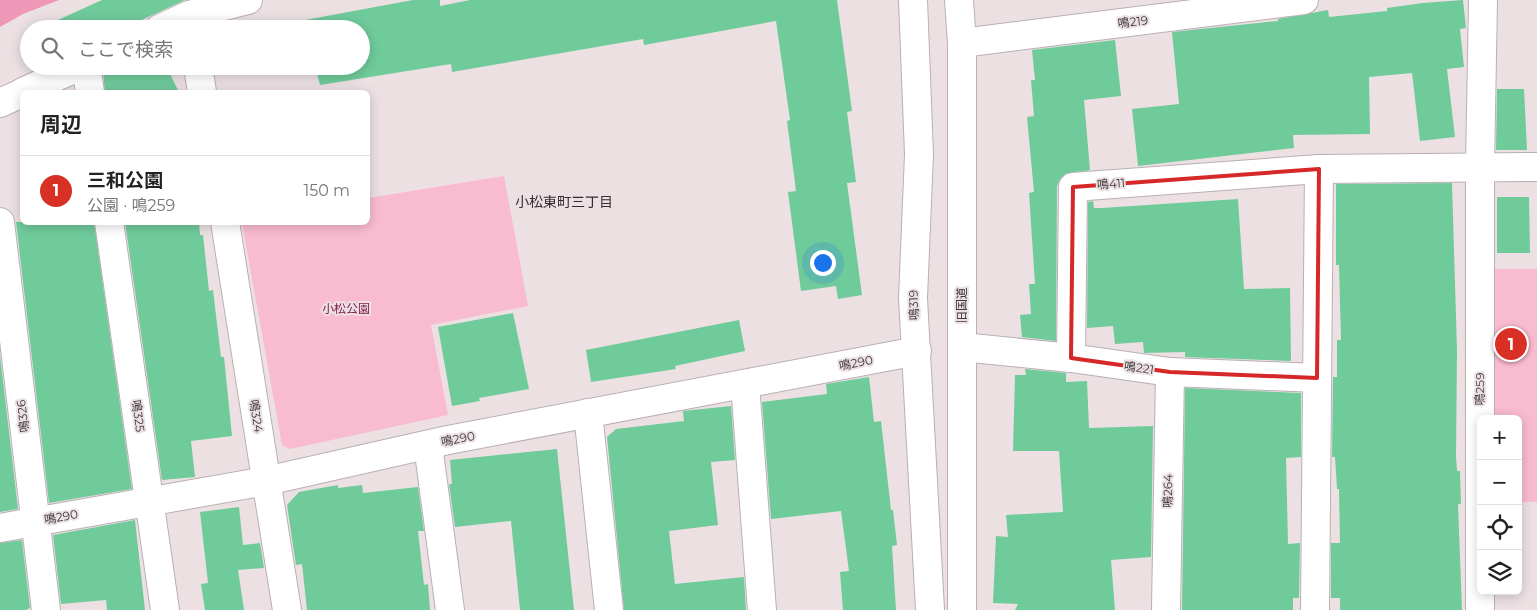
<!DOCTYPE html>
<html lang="ja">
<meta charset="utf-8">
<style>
:root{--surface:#fff;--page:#f2f2f2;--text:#222;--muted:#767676;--line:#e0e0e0;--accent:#d93025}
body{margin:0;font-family:Montserrat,"Noto Sans JP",sans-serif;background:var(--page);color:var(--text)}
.controls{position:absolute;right:15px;bottom:15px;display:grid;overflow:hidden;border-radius:8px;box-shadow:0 2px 12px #0003}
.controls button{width:45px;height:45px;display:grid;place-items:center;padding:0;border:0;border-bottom:1px solid var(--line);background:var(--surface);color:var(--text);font:25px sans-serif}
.you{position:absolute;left:822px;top:262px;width:18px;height:18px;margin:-12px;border:4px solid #fff;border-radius:50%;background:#1a73e8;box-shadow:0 0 0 8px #1a73e833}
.badge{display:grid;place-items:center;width:32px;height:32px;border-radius:50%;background:var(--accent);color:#fff;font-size:16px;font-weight:700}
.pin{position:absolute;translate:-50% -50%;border:2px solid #fff;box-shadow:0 1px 5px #0006}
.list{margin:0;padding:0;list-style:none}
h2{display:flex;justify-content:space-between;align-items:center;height:65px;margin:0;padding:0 20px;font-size:21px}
h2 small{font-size:16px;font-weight:400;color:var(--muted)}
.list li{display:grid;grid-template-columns:32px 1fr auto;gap:15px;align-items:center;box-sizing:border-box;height:70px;padding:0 20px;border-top:1px solid var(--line)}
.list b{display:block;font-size:19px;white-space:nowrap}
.list p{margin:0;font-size:16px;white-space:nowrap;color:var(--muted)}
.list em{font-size:16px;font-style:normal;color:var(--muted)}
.icon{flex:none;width:28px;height:28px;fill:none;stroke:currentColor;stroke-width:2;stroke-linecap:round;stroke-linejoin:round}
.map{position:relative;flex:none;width:1537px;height:610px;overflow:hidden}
.search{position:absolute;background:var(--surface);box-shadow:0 2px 12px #0003;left:20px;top:20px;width:350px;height:55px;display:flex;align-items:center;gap:12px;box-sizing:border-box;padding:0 18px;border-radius:28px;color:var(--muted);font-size:19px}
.panel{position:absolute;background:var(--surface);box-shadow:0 2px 12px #0003;left:20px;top:90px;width:350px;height:135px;border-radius:8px}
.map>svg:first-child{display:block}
.green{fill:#f9bbd0}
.forest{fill:#ef97b7}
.building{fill:#70cb9b}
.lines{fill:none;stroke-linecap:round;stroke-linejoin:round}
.minor-casing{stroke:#baafb2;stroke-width:30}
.tertiary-casing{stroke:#baafb2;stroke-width:30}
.minor{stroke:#fff;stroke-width:28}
.tertiary{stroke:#fff;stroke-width:28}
.marked{fill:none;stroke:#d62828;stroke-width:4;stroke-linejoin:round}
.labels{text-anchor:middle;stroke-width:4;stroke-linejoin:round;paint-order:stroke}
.street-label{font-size:12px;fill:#3e393a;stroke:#ece0e3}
.park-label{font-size:12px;fill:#821d4d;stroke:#ece0e3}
.neighbourhood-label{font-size:14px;fill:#342b2e;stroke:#ece0e3}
</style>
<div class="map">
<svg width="1537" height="610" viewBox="0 0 1537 610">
<rect width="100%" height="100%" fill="#ece0e3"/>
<!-- green -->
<g class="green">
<polygon points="504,176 528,306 431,325 448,415 290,449 282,445 242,223 368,222 368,198"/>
<polygon points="1485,269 1537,269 1537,502 1518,502 1518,419 1485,419"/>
</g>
<!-- forest -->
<polygon class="forest" points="0,0 59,0 23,14 0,27"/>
<!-- building -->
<g class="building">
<polygon points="102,0 185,0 122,29 38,29"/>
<polygon points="413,0 440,0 440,6 470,0 837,0 852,111 847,112 856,182 847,183 862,295 838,299 836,286 801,291 788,192 796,191 787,121 790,120 776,21 644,45 643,39 452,72 451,64 320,85 315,66 361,66 361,29 307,29 305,20"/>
<polygon points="1463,0 1466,28 1460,29 1464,67 1447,69 1455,137 1420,141 1412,73 1369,77 1370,134 1293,135 1294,148 1138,166 1132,109 1179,104 1172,32 1278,21 1278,19 1328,10 1329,17 1387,11 1387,8 1423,3"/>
<polygon points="1115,40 1121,96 1084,100 1090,170 1065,174 1060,179 1057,186 1056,341 1022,337 1020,315 1031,314 1029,284 1035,284 1029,193 1034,192 1027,117 1034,116 1031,80 1035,80 1032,50"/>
<polygon points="115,66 166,66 179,92 105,92 103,72"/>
<polygon points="1497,89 1524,89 1527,150 1496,150"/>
<polygon points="1452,183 1457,351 1456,456 1457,471 1460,471 1461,504 1458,504 1462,610 1340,610 1340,598 1331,598 1331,543 1340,543 1339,489 1337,489 1335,457 1332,457 1333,377 1337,377 1337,340 1341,340 1339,265 1336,265 1336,184"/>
<polygon points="1497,197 1529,197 1530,253 1497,253"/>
<polygon points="1238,199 1244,289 1290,288 1291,361 1185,357 1185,352 1144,353 1143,342 1115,344 1113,326 1087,328 1088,202 1093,201 1094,208 1102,208"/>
<polygon points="16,222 94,222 132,489 49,503"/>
<polygon points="125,222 199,222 200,235 203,235 209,291 213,290 221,357 224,357 232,436 191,441 195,477 162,480"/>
<polygon points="513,313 529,389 479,398 480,401 452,406 438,327"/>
<polygon points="739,320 745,351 675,366 676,369 591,382 586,350"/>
<polygon points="0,355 18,509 0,512"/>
<polygon points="1025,369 1066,373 1066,382 1087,381 1089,428 1153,426 1151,557 1111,560 1115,610 1015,610 1018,604 993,603 996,536 1008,537 1006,515 1063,512 1059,451 1013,451 1015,375 1026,375"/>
<polygon points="869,377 874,422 881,421 891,510 893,510 897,545 892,546 896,610 843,610 840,572 849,571 841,511 771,519 762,402 827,394 826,384"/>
<polygon points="1185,388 1301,393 1301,457 1286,458 1288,544 1300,543 1299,598 1293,598 1293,610 1182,610"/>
<polygon points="731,406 735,460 711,462 718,525 669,531 675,584 744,577 746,610 624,610 607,437 616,429 684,421 683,411"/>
<polygon points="557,449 574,610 520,610 511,521 455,527 449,484 452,484 450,460"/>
<polygon points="338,485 338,488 362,485 363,493 418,487 424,531 418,531 424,585 428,584 430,610 307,610 302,564 296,565 287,505 299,492"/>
<polygon points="239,507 243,545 260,543 264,568 238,570 244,610 205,610 201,584 208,583 200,512"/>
<polygon points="135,520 145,610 107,610 106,600 61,604 53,535"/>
<polygon points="22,540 30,608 26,610 0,610 0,543"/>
</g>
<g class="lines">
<!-- minor casing -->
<g class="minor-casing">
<g id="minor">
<polyline points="913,0 919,154 913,298 930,610"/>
<polyline points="159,29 189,15 248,0"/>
<polyline points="962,43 1304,0"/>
<polyline points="86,66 90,92"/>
<polyline points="198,66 202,92"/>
<polyline points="23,92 80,66"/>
<polyline points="0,103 22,93"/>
<polyline points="0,222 46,610"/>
<polyline points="109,222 165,610"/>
<polyline points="225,222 287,610"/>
<polyline points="962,347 1071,358 1170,372 1317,378"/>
<polyline points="1071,358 1073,187 1319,169 1537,167"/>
<polyline points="745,384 762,610"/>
<polyline points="588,413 609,610"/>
<polyline points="428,445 450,610"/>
<polyline points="0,528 266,481 448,440 917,351"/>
<polyline points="1166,610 1170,372"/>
<polyline points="1315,610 1319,169"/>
<polyline points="1480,610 1480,167 1483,0"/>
</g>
</g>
<!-- tertiary casing -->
<g class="tertiary-casing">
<polyline id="tertiary" points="959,0 962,43 962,610"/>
</g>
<!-- minor -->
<use href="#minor" class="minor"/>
<!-- tertiary -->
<use href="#tertiary" class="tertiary"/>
</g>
<!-- marked area -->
<path class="marked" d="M1319,169L1317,378L1170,372L1071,358L1073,187Z"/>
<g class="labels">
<!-- street labels -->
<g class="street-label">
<text transform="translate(1133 22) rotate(-7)" y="4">鳴219</text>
<text transform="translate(1111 184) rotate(-4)" y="4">鳴411</text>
<text transform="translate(914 305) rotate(-92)" y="4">鳴319</text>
<text transform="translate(962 305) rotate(-90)" y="4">旧国道</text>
<text transform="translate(856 363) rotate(-11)" y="4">鳴290</text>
<text transform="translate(1139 368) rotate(8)" y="4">鳴221</text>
<text transform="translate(1480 389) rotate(-90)" y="4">鳴259</text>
<text transform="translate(23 416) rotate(-97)" y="4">鳴326</text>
<text transform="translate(138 416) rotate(82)" y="4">鳴325</text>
<text transform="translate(256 416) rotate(81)" y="4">鳴324</text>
<text transform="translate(458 439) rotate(-11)" y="4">鳴290</text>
<text transform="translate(1168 491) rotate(-89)" y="4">鳴264</text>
<text transform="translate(61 517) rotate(-10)" y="4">鳴290</text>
</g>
<!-- park labels -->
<g class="park-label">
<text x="346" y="313">小松公園</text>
</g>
<!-- neighbourhood labels -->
<g class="neighbourhood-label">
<text x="564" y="207">小松東町三丁目</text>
</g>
</g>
</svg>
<div class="controls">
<button>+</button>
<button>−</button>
<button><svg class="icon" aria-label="locate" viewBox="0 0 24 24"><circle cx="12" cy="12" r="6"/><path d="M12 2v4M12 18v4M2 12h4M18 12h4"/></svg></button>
<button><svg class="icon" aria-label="layers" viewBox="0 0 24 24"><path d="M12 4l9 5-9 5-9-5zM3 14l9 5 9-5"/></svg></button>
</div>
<div class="you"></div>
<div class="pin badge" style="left:1511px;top:344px">1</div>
<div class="search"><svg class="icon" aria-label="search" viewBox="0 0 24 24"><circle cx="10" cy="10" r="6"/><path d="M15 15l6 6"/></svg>ここで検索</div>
<section class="panel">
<h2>周辺<small></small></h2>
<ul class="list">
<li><span class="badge">1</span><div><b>三和公園</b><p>公園 · 鳴259</p></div><em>150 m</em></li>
</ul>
</section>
</div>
